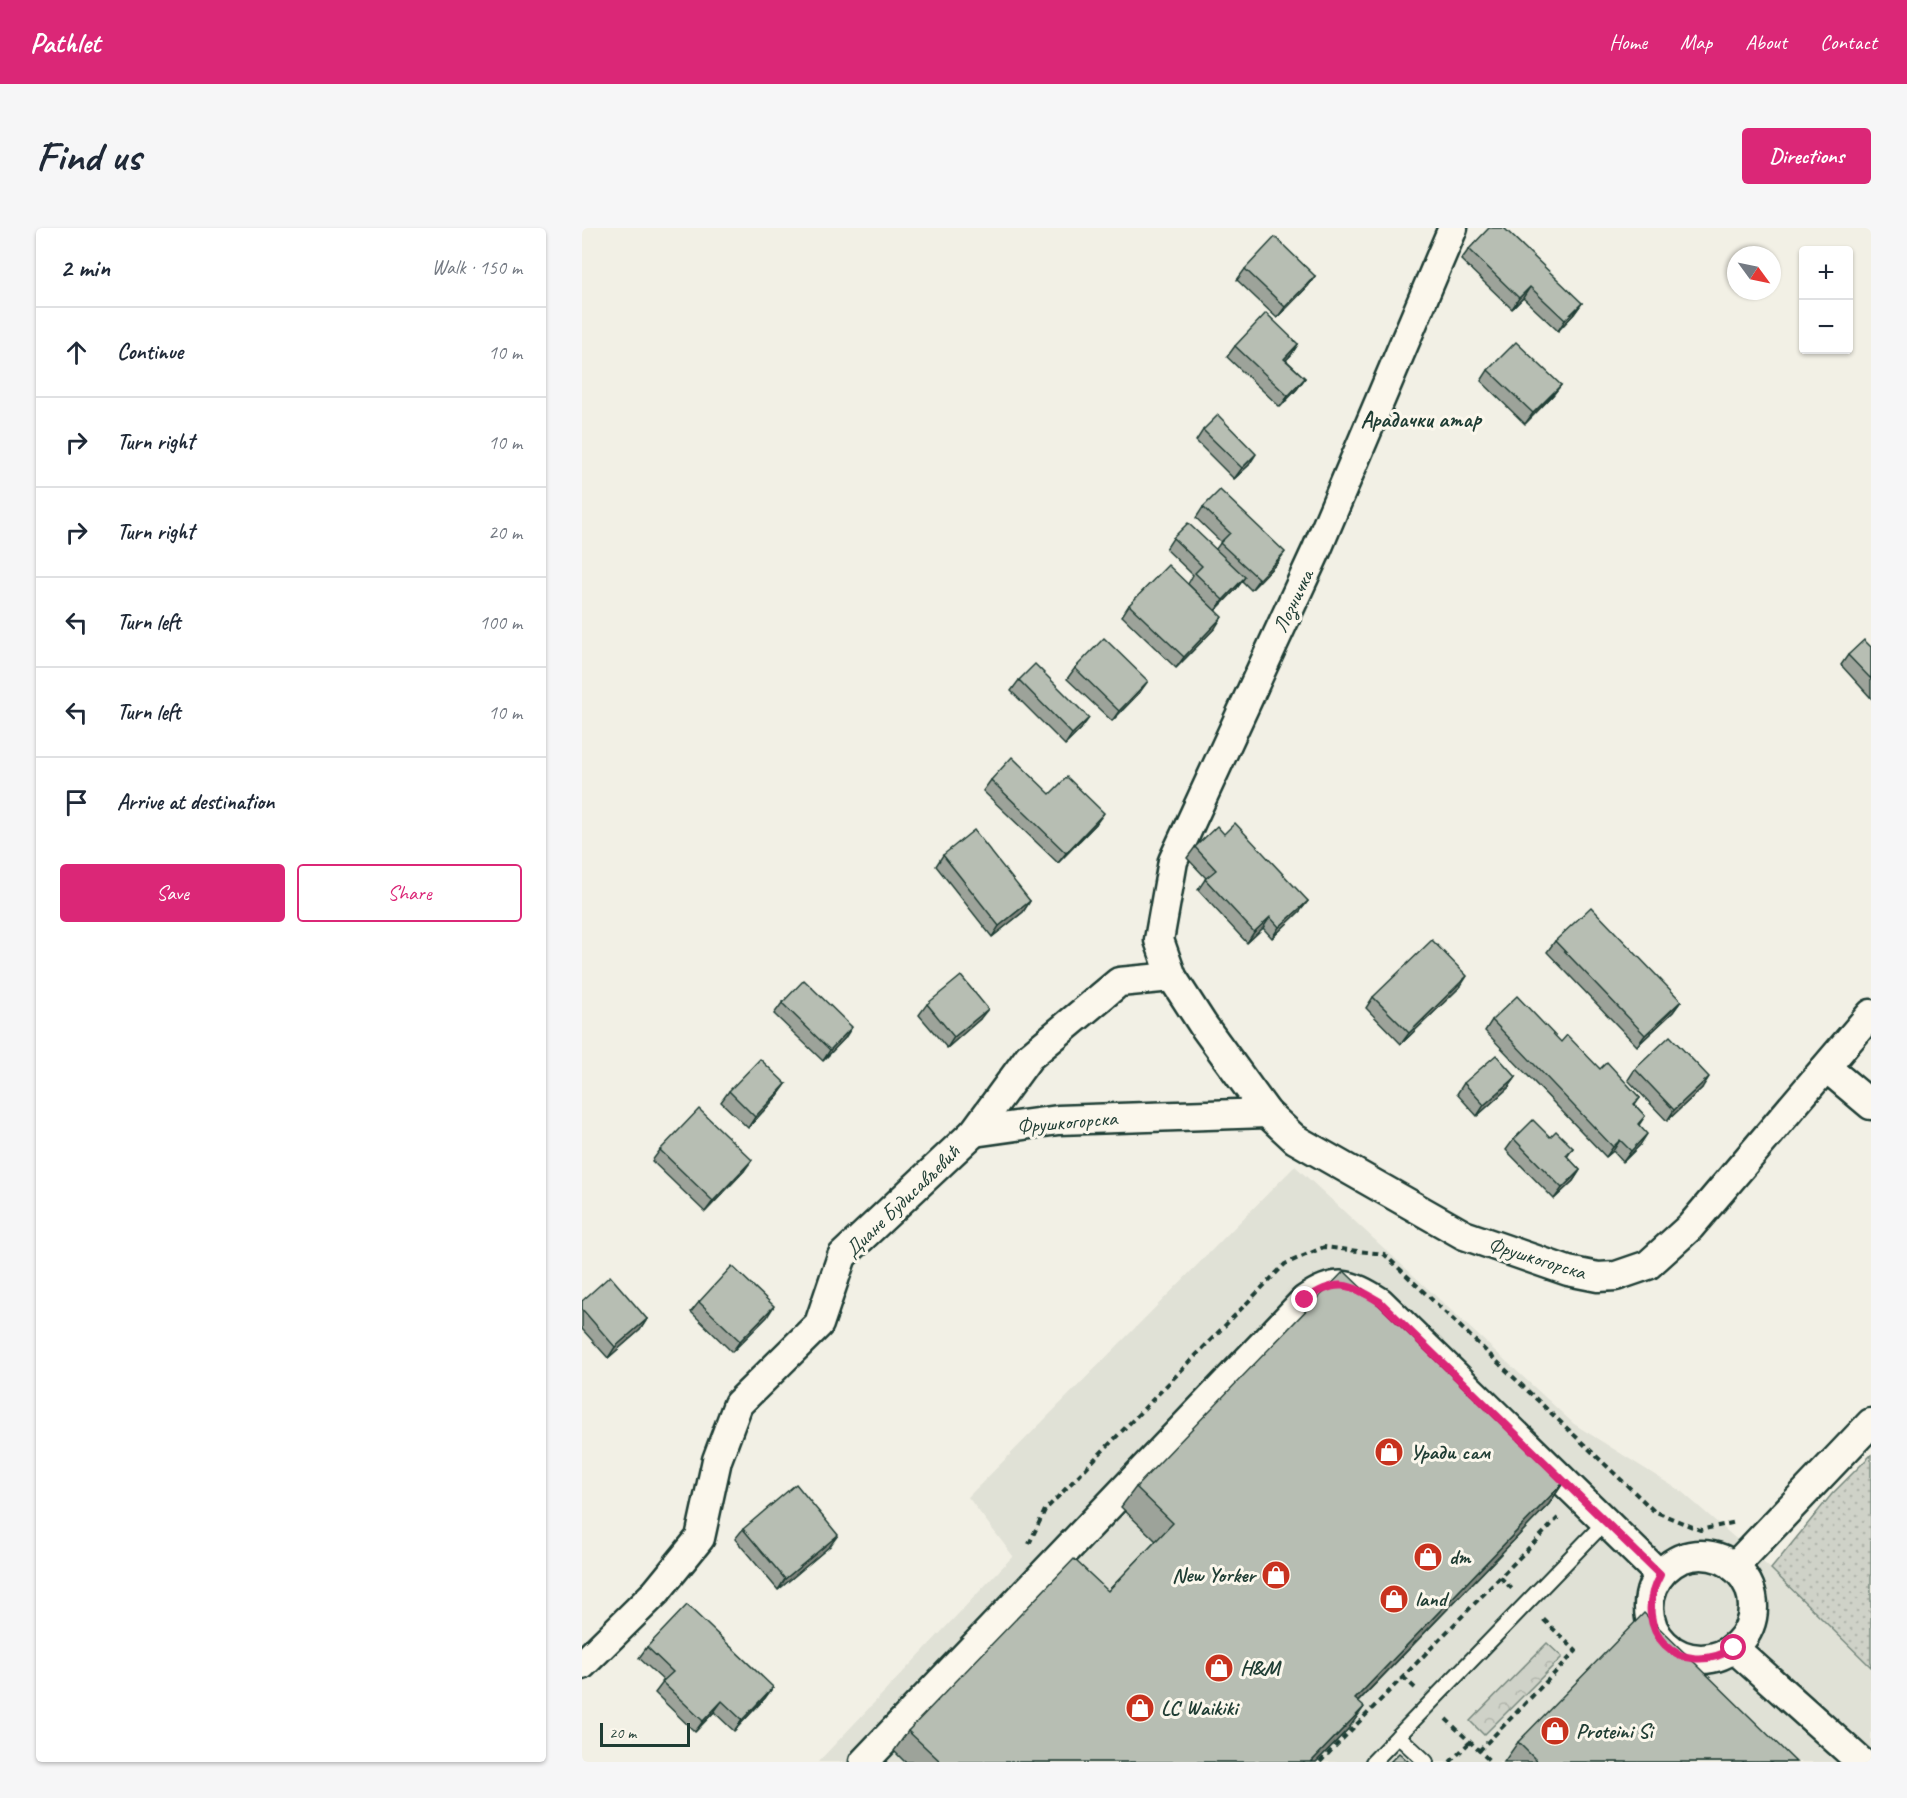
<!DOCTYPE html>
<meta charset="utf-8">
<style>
:root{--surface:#fff;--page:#f6f6f7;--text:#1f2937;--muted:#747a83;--line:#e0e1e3;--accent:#db2777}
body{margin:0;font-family:Caveat,sans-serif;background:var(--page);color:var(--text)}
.controls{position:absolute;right:18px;top:18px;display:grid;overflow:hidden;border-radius:6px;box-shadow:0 2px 4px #0004}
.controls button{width:54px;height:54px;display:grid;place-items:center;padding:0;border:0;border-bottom:2px solid var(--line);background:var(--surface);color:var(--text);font:30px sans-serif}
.compass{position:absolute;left:1145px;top:18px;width:54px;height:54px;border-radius:50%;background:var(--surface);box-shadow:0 2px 4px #0004;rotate:123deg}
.scale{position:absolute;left:18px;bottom:15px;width:90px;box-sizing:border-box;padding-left:6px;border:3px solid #1f3d34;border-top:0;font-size:16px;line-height:21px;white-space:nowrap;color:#1f3d34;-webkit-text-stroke:4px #fbf7ec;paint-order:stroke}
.stop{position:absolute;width:18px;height:18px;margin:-14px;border:4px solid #db2777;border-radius:50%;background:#fff}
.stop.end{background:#db2777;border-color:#fff;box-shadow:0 2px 6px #0008}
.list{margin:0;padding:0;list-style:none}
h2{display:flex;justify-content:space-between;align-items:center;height:78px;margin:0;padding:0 24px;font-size:26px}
h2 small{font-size:20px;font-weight:400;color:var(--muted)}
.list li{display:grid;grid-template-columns:39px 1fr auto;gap:18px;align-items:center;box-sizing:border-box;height:90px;padding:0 24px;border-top:2px solid var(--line)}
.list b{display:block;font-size:22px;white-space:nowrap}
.list em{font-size:20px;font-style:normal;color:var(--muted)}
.actions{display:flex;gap:12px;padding:18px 24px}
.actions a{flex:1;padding:14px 0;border:2px solid var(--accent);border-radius:6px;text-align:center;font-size:21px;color:var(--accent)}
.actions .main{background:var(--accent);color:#fff}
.icon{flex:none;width:33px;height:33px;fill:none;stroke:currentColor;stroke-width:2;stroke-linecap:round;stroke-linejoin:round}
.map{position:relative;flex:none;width:1289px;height:1534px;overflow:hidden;border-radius:6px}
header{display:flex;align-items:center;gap:36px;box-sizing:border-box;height:84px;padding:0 30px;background:var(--accent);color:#fff}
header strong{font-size:28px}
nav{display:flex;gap:33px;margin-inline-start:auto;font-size:21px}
.intro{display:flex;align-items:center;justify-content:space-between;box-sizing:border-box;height:144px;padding:0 36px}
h1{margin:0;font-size:42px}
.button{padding:15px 27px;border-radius:6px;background:var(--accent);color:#fff;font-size:21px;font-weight:700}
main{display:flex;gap:36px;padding:0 36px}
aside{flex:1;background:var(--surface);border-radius:6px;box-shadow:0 2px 4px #0004}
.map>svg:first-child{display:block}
.built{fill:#e0e1d6}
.grass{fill:url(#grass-dots);stroke:#77887e;stroke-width:1.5}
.park{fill:url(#park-crowns);stroke:#77887e;stroke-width:1.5}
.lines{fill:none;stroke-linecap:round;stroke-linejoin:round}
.lane-casing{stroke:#1f3d34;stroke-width:18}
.street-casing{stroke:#1f3d34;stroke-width:33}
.path{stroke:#1f3d34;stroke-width:4;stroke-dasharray:6 4.5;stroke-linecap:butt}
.lane{stroke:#fbf7ec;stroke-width:14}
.street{stroke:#fbf7ec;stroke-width:28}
.wall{fill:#9da39a;stroke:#1f3d34;stroke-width:1.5}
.shaded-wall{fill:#80857d;stroke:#1f3d34;stroke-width:1.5}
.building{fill:#b7beb3;stroke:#1f3d34;stroke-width:1.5}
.route{stroke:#db2777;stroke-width:8}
.labels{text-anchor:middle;stroke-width:6;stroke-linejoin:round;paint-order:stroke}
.street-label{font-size:21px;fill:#1f3d34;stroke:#fbf7ec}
.poi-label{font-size:21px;font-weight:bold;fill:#1f3d34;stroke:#fbf7ec;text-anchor:start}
.neighbourhood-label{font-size:22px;font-weight:bold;fill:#1f3d34;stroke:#fbf7ec}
</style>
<header>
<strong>Pathlet</strong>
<nav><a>Home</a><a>Map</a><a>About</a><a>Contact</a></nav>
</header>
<div class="intro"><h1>Find us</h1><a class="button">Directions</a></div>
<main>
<aside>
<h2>2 min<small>Walk · 150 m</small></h2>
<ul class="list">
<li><svg class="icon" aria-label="ahead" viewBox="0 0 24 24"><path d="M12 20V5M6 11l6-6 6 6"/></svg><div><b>Continue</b></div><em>10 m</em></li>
<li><svg class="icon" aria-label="right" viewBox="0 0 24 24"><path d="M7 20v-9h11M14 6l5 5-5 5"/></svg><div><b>Turn right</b></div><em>10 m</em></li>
<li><svg class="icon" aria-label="right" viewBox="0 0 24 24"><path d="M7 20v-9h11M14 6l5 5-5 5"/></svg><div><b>Turn right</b></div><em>20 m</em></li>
<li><svg class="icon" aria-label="left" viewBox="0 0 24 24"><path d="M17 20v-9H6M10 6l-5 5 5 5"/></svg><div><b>Turn left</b></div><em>100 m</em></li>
<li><svg class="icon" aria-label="left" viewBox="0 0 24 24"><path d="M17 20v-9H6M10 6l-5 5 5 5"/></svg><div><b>Turn left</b></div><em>10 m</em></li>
<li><svg class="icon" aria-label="arrive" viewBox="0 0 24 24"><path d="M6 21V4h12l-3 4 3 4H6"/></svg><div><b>Arrive at destination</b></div></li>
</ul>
<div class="actions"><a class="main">Save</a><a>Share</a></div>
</aside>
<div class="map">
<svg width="1289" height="1534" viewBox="0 0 1289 1534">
<defs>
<pattern id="grass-dots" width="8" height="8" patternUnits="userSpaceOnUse" patternTransform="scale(1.5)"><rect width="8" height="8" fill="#cfd2c8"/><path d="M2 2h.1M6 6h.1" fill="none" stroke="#b1b5ac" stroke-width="1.8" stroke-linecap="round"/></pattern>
<pattern id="park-crowns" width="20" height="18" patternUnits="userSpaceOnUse" patternTransform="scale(1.5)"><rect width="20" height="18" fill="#cfd2c8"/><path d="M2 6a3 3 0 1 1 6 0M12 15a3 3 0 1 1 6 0" fill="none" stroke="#b1b5ac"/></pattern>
</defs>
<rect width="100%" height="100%" fill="#f2f0e5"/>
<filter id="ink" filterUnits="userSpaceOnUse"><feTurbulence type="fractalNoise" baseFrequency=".0167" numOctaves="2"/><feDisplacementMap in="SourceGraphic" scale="12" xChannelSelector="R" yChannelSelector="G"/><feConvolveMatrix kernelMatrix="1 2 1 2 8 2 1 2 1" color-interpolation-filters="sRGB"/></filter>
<g filter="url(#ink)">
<!-- built -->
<polygon class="built" points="713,938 992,1196 1100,1264 1189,1341 1289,1439 1289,1534 236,1534 431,1328 386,1269"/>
<!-- grass -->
<polygon class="grass" points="1289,1227 1289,1439 1189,1341 1250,1266"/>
<!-- park -->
<polygon class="park" points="965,1415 980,1429 902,1507 888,1493"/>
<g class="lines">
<!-- lane casing -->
<g class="lane-casing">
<g id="lane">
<polyline points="816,1508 844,1534"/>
<polyline points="791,1534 1023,1294"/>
</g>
</g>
<!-- street casing -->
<g class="street-casing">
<g id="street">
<polyline points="871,0 735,321 591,633 577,712 590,749 621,797 685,885 713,911 882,1007 986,1043 1016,1049 1034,1048 1066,1037 1108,999 1289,786"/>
<polyline points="1245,840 1289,877"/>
<polyline points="392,904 476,892 685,885"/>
<circle cx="1119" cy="1379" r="52"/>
<polyline points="1152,1339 1289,1195"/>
<polyline points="1152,1420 1279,1534"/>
<polyline points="0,1437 74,1364 118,1310 135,1232 156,1176 237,1096 260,1028 392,904 447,829 537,754 590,749"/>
<path d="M282,1534L723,1072C754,1050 767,1055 798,1074L1078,1347"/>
</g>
</g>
<!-- path -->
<g class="path">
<polyline points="447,1316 463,1282 703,1036 742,1019 802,1026 1072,1283 1118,1302 1154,1294"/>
<polyline points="918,1349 930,1361"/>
<polyline points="821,1449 833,1460"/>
<polyline points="864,1491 909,1534"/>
<polyline points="897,1523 994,1423 959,1389"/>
<polyline points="738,1534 976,1290"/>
<polyline points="868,1534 888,1514"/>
</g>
<!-- lane -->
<use href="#lane" class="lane"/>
<!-- street -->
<use href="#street" class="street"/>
</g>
<!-- wall -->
<g class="wall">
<polygon points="887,21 1000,75 992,86 976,103 941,70 930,81 879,32"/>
<polygon points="663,41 733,48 726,58 695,90 655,52"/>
<polygon points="716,116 709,127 704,132 723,150 715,161 698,179 645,129 653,118"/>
<polygon points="906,142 979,157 971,167 943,196 899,153"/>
<polygon points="621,202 667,237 652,251 614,213"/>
<polygon points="621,279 695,335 669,362 660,353 655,360 633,383 606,356 611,347 584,321 591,310 634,321 639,314 614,290"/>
<polygon points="547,377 633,400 594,440 540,388"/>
<polygon points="1289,419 1289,470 1259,437 1266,427"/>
<polygon points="493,440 558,464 530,493 485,451"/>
<polygon points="437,452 499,501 483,517 429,463"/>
<polygon points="409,552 514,596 476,635 401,563"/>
<polygon points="642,606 726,673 718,683 690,710 681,700 665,715 616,662 624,650 605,630 613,619"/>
<polygon points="361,627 448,673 441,684 410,709 354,638"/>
<polygon points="973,713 1099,773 1091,784 1055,818 965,724"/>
<polygon points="878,759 819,816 784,780 791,769"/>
<polygon points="200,775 263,810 241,833 192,786"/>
<polygon points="345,776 398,791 365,820 337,787"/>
<polygon points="910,792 1018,841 1058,870 1053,877 1063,888 1057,897 1058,917 1041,934 1031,923 1024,929 903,803"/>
<polygon points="1053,841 1120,860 1085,893 1046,852"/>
<polygon points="934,849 926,860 895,888 875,866 882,855"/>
<polygon points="204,856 196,867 166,900 139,874 147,863"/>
<polygon points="968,909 991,920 985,929 998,942 991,953 972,971 924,922 932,911"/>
<polygon points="78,922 162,943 123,984 70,933"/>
<polygon points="0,1073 65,1091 58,1102 26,1130 0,1101"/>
<polygon points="117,1074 185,1089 150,1124 109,1084"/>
<polygon points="981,1255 967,1276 776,1474 767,1500 734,1534 323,1534 312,1523 326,1503 526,1363 574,1313 539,1279 554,1259"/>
<polygon points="161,1301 248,1318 196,1362 153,1311"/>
<polygon points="65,1419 191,1459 183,1470 152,1503 132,1484 113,1504 73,1465 82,1453 57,1430"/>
<polygon points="936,1514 1214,1534 922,1534"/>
</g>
<!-- shaded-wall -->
<g class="shaded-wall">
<polygon points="733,48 726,58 695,90 703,79"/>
<polygon points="948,59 941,70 930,81 937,70"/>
<polygon points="1000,75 992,86 976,103 983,92"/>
<polygon points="716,116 709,127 694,142 702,131"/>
<polygon points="723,150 715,161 698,179 706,168"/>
<polygon points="979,157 971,167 943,196 951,185"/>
<polygon points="674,226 667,237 652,251 660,240"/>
<polygon points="703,324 695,335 669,362 677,351"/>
<polygon points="663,349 655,360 633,383 641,372"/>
<polygon points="640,389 633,400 594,440 602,429"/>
<polygon points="566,453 558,464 530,493 537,483"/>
<polygon points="507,490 499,501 483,517 490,506"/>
<polygon points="522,585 514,596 476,635 484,625"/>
<polygon points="448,673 441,684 410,709 417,698"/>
<polygon points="726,673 718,683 690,710 697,699"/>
<polygon points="688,689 681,700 665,715 672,704"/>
<polygon points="885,748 878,759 819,816 827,805"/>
<polygon points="1099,773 1091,784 1055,818 1063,807"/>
<polygon points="406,781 398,791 365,820 372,809"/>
<polygon points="270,799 263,810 241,833 248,822"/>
<polygon points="934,849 926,860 895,888 902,877"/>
<polygon points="1127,849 1120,860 1085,893 1092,882"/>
<polygon points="204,856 196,867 166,900 173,889"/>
<polygon points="1065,906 1058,917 1041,934 1049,923"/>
<polygon points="1038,912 1031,923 1024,929 1031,919"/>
<polygon points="170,932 162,943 123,984 131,973"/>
<polygon points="998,942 991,953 972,971 980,960"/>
<polygon points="192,1078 185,1089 150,1124 158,1113"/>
<polygon points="65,1091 58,1102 26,1130 33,1119"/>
<polygon points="981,1255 967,1276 758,1492 773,1471"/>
<polygon points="256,1307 248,1318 196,1362 203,1351"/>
<polygon points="191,1459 183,1470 152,1503 160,1492"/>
<polygon points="140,1473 132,1484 113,1504 121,1493"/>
<polygon points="782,1479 767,1500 734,1534 729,1534"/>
</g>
<!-- building -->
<g class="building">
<polygon points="907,0 922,0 1000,75 983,92 948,59 937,70 887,21"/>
<polygon points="693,9 733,48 703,79 663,41"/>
<polygon points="684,85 716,116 702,131 723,150 706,168 653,118"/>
<polygon points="934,114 979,157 951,185 906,142"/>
<polygon points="636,187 674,226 660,240 621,202"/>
<polygon points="638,262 703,324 677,351 638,315 648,305 621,279"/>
<polygon points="606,295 663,349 641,372 613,345 620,338 591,310"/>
<polygon points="586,337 640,389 602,429 547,377"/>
<polygon points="522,410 566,453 537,483 493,440"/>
<polygon points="1282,412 1289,419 1289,451 1266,427"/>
<polygon points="453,436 507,490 490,506 437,452"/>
<polygon points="430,529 468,566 485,549 522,585 484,625 409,552"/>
<polygon points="653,595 726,673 697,699 688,689 672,704 623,651 634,642 613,619 635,598 642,606"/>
<polygon points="392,602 448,673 417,698 361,627"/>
<polygon points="1009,679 1099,773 1063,807 973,713"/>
<polygon points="850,712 885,748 827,805 791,769"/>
<polygon points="379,748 406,781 372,809 345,776"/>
<polygon points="222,752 270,799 248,822 200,775"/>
<polygon points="935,768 979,814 985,807 1018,841 1025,834 1058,870 1052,876 1063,888 1056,896 1065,906 1049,923 1038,912 1031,919 910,792"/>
<polygon points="1088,808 1127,849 1092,882 1053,841"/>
<polygon points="914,827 934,849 902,877 882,855"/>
<polygon points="178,831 204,856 173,889 147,863"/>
<polygon points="117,881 170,932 131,973 78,922"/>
<polygon points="951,892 968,909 974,903 991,920 984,927 998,942 980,960 932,911"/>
<polygon points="150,1038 192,1078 158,1113 117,1074"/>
<polygon points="762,1043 981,1255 773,1471 782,1479 729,1534 359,1534 326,1503 492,1331 526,1363 591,1295 554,1259"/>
<polygon points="28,1048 65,1091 33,1119 0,1081 0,1073"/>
<polygon points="214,1256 256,1307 203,1351 161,1301"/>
<polygon points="105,1377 191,1459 160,1492 140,1473 121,1493 80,1454 91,1444 65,1419"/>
<polygon points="1062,1385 1214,1534 956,1534 936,1514"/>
<polygon points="817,1525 827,1534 808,1534"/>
</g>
</g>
<g class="lines" filter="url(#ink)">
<!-- route -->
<path class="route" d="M723,1072C754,1050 767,1055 798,1074L1078,1347C1047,1403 1098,1453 1152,1420"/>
</g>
<!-- icons -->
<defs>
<g id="shop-disc" transform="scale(1.5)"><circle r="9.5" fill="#c8321e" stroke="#fbf7ec"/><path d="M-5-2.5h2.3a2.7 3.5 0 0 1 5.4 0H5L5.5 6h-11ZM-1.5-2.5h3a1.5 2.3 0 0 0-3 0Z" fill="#fff"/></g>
</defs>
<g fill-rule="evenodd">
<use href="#shop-disc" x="807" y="1224"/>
<use href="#shop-disc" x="846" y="1329"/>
<use href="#shop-disc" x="694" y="1347"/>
<use href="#shop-disc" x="812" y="1371"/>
<use href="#shop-disc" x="637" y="1440"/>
<use href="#shop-disc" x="558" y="1480"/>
<use href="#shop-disc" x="973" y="1503"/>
</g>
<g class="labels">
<!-- street labels -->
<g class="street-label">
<text transform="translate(711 373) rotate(-64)" y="7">Лозничка</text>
<text transform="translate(485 894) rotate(-5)" y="7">Фрушкогорска</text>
<text transform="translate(320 973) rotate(-44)" y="7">Диане Будисављевић</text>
<text transform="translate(955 1030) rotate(17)" y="7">Фрушкогорска</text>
</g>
<!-- poi labels -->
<g class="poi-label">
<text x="828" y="1231">Уради сам</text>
<text x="867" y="1336">dm</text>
<text x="673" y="1354" text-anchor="end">New Yorker</text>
<text x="833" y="1378">land</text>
<text x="658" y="1447">H&amp;M</text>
<text x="579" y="1487">LC Waikiki</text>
<text x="994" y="1510">Proteini Si</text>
</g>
<!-- neighbourhood labels -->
<g class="neighbourhood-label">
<text x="839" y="199">Арадачки атар</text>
</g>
</g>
</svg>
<div class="controls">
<button>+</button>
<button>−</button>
</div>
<svg class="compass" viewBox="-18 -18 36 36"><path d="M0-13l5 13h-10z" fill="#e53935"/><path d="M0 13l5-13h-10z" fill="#747a83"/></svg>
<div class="scale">20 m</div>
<div class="stop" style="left:1152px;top:1420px"></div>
<div class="stop end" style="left:723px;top:1072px"></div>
</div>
</main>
